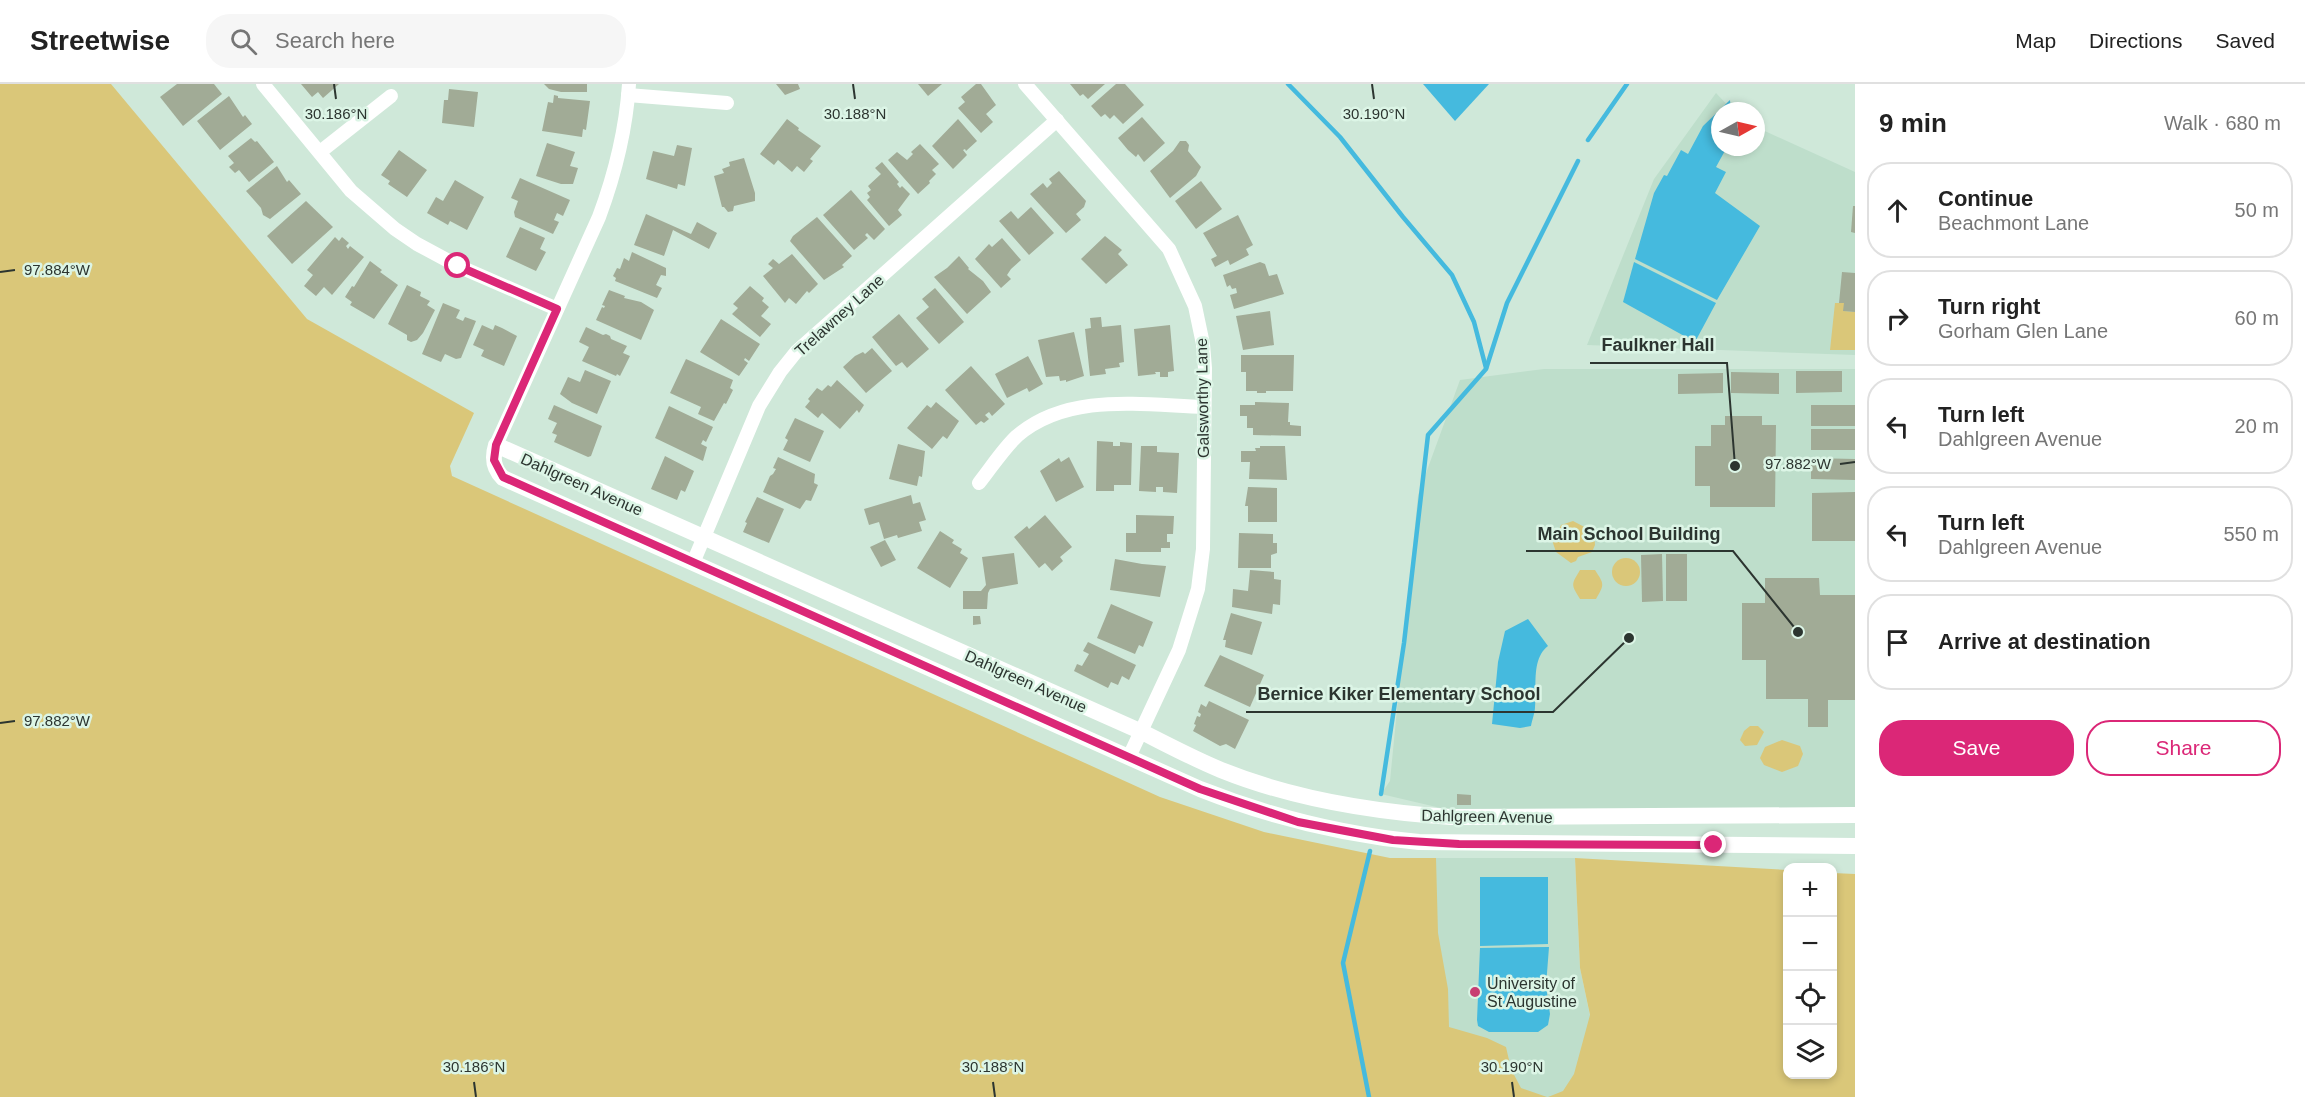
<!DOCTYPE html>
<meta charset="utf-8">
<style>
:root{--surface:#fff;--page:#f6f6f6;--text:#222;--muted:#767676;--line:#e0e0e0;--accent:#db2777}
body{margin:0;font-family:Helvetica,sans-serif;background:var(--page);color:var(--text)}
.controls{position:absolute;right:18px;bottom:18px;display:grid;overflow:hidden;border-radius:12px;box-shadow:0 3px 9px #0003}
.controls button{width:54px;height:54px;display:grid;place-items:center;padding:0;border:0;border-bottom:2px solid var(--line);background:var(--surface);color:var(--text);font:30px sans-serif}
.compass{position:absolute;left:1711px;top:18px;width:54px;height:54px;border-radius:50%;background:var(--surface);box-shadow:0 3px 9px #0003;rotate:82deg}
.stop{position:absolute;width:18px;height:18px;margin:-14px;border:4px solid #db2777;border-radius:50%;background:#fff}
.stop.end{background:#db2777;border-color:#fff;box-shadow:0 2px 6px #0008}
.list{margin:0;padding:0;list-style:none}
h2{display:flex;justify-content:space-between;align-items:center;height:78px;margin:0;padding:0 24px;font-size:26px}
h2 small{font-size:20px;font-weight:400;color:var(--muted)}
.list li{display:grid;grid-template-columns:39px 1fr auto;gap:18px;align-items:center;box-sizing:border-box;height:96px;margin:0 12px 12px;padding:0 12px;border:2px solid var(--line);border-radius:24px}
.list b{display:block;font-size:22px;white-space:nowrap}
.list p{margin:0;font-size:20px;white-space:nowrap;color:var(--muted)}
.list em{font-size:20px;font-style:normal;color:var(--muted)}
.actions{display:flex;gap:12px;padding:18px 24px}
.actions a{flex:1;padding:14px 0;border:2px solid var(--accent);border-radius:24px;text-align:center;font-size:21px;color:var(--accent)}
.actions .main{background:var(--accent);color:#fff}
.icon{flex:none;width:33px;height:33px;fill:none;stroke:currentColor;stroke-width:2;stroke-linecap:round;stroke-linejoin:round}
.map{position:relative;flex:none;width:1855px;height:1013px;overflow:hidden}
header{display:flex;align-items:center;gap:36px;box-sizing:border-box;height:84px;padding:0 30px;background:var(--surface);border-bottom:2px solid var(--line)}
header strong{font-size:28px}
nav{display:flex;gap:33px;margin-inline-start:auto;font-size:21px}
.search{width:420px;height:54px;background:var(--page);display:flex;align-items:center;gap:15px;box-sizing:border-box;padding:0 21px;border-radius:24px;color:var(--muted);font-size:22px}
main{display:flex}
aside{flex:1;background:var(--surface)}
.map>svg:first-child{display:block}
.built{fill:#bedecb}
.green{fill:#dac779}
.water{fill:#45bade}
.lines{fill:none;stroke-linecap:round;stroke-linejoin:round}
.stream{stroke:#45bade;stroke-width:4.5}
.building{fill:#a1ab96}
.minor{stroke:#fff;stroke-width:14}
.tertiary{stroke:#fff;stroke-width:16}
.route{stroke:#db2777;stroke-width:8}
.ticks{fill:none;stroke:#2c3530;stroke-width:2}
.poi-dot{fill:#c83d72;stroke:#dcf5e6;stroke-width:2}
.labels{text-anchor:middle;stroke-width:5;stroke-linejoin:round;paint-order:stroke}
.street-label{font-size:16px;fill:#2c3530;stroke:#dcf5e6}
.poi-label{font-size:16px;fill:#2c3530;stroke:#dcf5e6;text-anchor:start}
.ticks-label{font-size:15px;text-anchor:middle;fill:#2c3530;stroke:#dcf5e6;stroke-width:5;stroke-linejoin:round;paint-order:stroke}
.leader{fill:none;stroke:#2c3530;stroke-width:2}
.callout-dot{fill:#2c3530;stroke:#dcf5e6;stroke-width:2}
.callout-label{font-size:18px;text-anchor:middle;font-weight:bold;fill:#2c3530;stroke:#dcf5e6;stroke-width:5;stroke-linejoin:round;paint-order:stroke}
</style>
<header>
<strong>Streetwise</strong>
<div class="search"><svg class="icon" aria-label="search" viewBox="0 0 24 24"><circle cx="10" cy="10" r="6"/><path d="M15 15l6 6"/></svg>Search here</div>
<nav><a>Map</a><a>Directions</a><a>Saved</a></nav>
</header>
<main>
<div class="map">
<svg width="1855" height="1013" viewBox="0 0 1855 1013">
<rect width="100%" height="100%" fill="#cfe8d9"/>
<!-- built -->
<g class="built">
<polygon points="1716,9 1733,27 1720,27 1720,63 1756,63 1756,43 1855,88 1855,271 1587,261 1654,95"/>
<polygon points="1544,285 1855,285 1855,725 1445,725 1381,710 1390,697 1418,411 1460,296"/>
<polygon points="1390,774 1575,774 1580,884 1607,1013 1355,1013"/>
</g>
<!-- green -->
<g class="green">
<polygon points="0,0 111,0 307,235 474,329 450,382 452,392 1160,713 1264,748 1390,774 1436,774 1438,849 1448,905 1449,943 1487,954 1506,963 1511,985 1521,1004 1547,1013 0,1013"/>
<polygon points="1835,219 1844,219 1844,227 1855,228 1855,266 1830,266"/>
<polygon points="1573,437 1594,448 1595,461 1592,468 1578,473 1576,477 1571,479 1556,468 1553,459 1561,441"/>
<circle cx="1626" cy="488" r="14"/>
<path d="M1580,486H1595C1604,500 1605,500 1596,515H1580C1571,500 1571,501 1580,486Z"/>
<polygon points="1750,642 1758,642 1764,648 1757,661 1745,662 1740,656 1744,647"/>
<polygon points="1782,656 1800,662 1803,670 1798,682 1782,688 1764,681 1760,674 1765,663"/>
<polygon points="1575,774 1787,786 1788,990 1832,990 1833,789 1855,790 1855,1013 1548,1013 1563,1007 1574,990 1590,931 1580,884"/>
</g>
<!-- water -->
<g class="water">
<polygon points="1423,0 1489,0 1455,37"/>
<polygon points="1730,16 1731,27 1720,27 1720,63 1727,63 1716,83 1726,88 1715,109 1760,142 1717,216 1635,175 1654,109 1664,91 1667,92 1681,66 1688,70 1703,42"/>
<polygon points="1634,178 1716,219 1695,258 1623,218"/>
<path d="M1528,535L1548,562C1531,575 1537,603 1535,623C1535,629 1532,636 1531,642L1520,644L1492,640L1498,578L1505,547Z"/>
<polygon points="1480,793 1548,793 1548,860 1480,862"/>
<polygon points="1549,863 1546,902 1550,930 1548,941 1538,948 1489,948 1478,942 1477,936 1480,864"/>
</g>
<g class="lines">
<!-- stream -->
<g class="stream">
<polyline points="1288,0 1340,53 1403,133 1452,191 1474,238 1486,284"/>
<polyline points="1588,56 1627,0"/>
<polyline points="1381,710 1404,559 1428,351 1486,285 1507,219 1578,77"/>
<polyline points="1369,1013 1343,879 1370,767"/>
</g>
</g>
<!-- building -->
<g class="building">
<polygon points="177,0 214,0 222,10 183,42 160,13"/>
<polygon points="301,0 339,0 323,14 318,8 312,13"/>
<polygon points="544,0 587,0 587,8 561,8 549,5"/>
<polygon points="776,0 798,0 800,5 785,11"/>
<polygon points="918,0 942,0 928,12"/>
<polygon points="976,0 981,0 996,21 986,30 993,38 981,49 958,24 965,18 961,13"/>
<polygon points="1070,0 1105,0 1088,15 1083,10 1080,12"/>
<polygon points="1116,0 1125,0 1144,21 1123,40 1114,31 1110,35 1105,30 1101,33 1091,22"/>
<polygon points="449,5 478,8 474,43 442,39 444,16 448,16"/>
<polygon points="554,11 558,12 558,14 590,17 586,46 583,45 582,53 542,47 548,18 553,19"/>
<polygon points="229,12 243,33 245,31 252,40 220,66 197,37"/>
<polygon points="1142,33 1165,59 1144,78 1138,70 1136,73 1128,66 1118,54"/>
<polygon points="787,35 799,44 798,46 821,62 810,75 813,77 804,88 797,82 792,88 778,76 774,81 760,70"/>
<polygon points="958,35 977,57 966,67 965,65 963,66 967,71 953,85 932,62"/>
<polygon points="251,54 255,58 257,57 274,78 249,98 239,86 235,89 229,83 234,79 228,72"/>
<polygon points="1180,57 1186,57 1189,61 1188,67 1201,83 1196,92 1170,114 1150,87 1173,67"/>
<polygon points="547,59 575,68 570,82 578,84 573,100 561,100 536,92"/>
<polygon points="920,60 939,80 932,86 936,90 929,97 930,99 918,110 888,76 897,68 907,76 913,70 911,68"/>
<polygon points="677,61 692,64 685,102 678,100 677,105 646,95 653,67 674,72"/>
<polygon points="399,66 427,86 407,113 388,100 390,97 381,91"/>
<polygon points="744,74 755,109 755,117 734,122 733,127 728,128 724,123 722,123 714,92 724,89 722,85 730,82 729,78"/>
<polygon points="882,78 899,98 897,100 900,104 902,102 910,110 898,126 902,131 889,142 867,116 870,113 867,109 871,106 868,102 881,90 875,84"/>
<polygon points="277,82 287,98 289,96 301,110 270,135 263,131 261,124 246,107"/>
<polygon points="1059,87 1086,117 1084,123 1076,130 1081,136 1066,149 1030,110 1043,99 1047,104 1052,99 1049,95"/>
<polygon points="520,94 570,116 563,132 557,129 554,136 559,138 553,150 515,133 514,128 518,117 511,114"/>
<polygon points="455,96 484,113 467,146 450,137 448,141 427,129 436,113 443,117"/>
<polygon points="1201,97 1222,125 1196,145 1175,117"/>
<polygon points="851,106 885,145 874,156 867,149 865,151 868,154 854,166 823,131"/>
<polygon points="306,117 333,143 292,180 267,152"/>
<polygon points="1853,122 1855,122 1855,149 1851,148"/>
<polygon points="1031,123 1054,149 1029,171 999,137 1011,127 1018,135"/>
<polygon points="646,130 691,150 697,138 717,149 709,165 673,146 664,172 634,161"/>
<polygon points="1238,131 1253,161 1246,165 1249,171 1230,181 1228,176 1215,183 1211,175 1217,172 1203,149"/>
<polygon points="817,133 852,172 842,181 844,183 824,196 790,157 793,152"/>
<polygon points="520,143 545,154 540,165 546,168 536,187 506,173"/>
<polygon points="1105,152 1122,166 1118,170 1128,181 1106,200 1081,175"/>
<polygon points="335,153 339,157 342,153 349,159 346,162 348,165 350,162 364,173 332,211 324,203 316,212 304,202 313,191 307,186"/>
<polygon points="1002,154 1021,176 1011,185 1007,191 1011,195 1001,204 975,175 989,160 992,163"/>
<polygon points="632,168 666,184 666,192 661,191 656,201 662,204 657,214 615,197 616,194 613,192 617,184 620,185 624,174 629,177"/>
<polygon points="792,170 818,200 809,209 807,207 796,220 789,214 785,219 763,192 773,184 768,180 773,175 779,180"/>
<polygon points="959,172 969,184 968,185 983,197 991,208 967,230 934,193 947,184"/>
<polygon points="370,177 382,186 380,188 398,201 374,235 350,221 352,218 345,213 352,202 354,203"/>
<polygon points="1260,178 1265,180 1269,192 1277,190 1284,210 1234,225 1230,211 1237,209 1236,204 1232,205 1230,201 1227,203 1223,191"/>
<polygon points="1842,188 1855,189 1855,228 1843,227 1844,219 1839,219"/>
<polygon points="407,201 421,208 420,212 430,217 427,221 435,226 423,249 417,256 411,258 407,256 407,251 388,240"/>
<polygon points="750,202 764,214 762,217 769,223 761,232 771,240 760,253 732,230 738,224 733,220"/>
<polygon points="935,204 964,238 939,260 916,234 929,223 922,215"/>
<polygon points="609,206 625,212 624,214 641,218 654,226 641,256 596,236 602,223 604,224 605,222 602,221"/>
<polygon points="443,219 460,226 456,234 463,237 465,233 476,237 461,274 456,275 445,270 441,278 422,270"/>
<polygon points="1270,227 1274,261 1243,266 1236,232"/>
<polygon points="899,230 929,265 907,284 902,278 896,282 872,253"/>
<polygon points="1101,233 1102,243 1121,241 1124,278 1119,279 1120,283 1105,285 1106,290 1090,292 1085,245 1091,244 1090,234"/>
<polygon points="721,235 760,260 749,277 745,274 744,276 748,279 739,292 700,268"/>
<polygon points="482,241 493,246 495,241 502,244 517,252 504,282 481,272 484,266 473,261"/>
<polygon points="1170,241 1174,287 1168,288 1168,293 1160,293 1160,288 1155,288 1156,290 1138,292 1134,245"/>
<polygon points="586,243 603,251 606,250 610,252 611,255 627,262 623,269 630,272 620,292 617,290 616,292 582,277 589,263 579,258"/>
<polygon points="1074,248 1084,292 1066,298 1066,296 1060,297 1059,292 1046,293 1038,256"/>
<polygon points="872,264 892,287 866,309 843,283 855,272 863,268 865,270"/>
<polygon points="1241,271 1294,271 1293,307 1266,307 1266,309 1257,309 1257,307 1246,307 1246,288 1241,288"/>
<polygon points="1028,272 1043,300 1029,308 1027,304 1007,314 995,290"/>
<polygon points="686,275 733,296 730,304 733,306 726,320 724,319 714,337 698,330 701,323 670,309"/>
<polygon points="971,282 1005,320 992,332 989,328 985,331 989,335 984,339 981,337 976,341 945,306"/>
<polygon points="585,286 611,297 597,330 572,319 560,310 568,293 580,298"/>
<polygon points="1796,287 1842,287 1842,308 1796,309"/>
<polygon points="1731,288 1779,289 1779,310 1731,309"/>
<polygon points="1723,289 1723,309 1678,310 1678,290"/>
<polygon points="837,296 864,321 859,329 857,326 840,345 822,329 818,334 805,323 810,317 808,315 817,304 822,307 828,301 831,303"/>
<polygon points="936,318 959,337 947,355 943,352 932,365 907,344 927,321 931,324"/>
<polygon points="1255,318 1289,319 1288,338 1290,338 1290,341 1301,342 1301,352 1253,351 1253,344 1247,344 1247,332 1240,332 1240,321 1255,321"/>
<polygon points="554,321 602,342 591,372 588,373 554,358 557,351 552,349 557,339 548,335"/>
<rect x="1811" y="321" width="44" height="21"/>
<polygon points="669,322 713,343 706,358 703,356 701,360 707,363 703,377 655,354"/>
<polygon points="1725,332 1762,332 1762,341 1776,341 1775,423 1710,423 1710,402 1695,402 1695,362 1711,362 1711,341 1725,341"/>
<polygon points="795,334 824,347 810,378 783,366 788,356 785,354"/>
<rect x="1811" y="345" width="44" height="21"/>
<polygon points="1097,357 1113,358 1113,362 1120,362 1120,358 1132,359 1131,401 1114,401 1114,407 1096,407"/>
<polygon points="898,360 925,367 922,393 919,392 917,402 889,395"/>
<polygon points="1141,362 1157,362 1157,368 1179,369 1177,409 1163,408 1163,403 1156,403 1156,408 1139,407"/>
<polygon points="1260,362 1285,362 1287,396 1249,395 1250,378 1241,378 1241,367 1256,367 1255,364 1260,364"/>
<polygon points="665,372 694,387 685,408 681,406 677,416 651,405"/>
<polygon points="778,373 815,390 814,399 818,401 811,417 806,416 800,425 763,408 770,392 773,390 776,385 773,384"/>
<polygon points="1069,373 1084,403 1056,418 1040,387 1059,374 1061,378"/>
<polygon points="1811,374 1855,375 1855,396 1811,395"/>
<polygon points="1248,403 1277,404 1277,438 1248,438 1248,422 1245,422"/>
<polygon points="1855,408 1855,457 1812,457 1812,409"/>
<polygon points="911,411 913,420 920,418 926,436 919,438 922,447 898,454 897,451 884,455 879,438 869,441 864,425"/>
<polygon points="757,413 784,425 769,459 743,448 747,439 745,438"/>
<polygon points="1045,431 1072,463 1060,473 1063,477 1052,487 1045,479 1039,484 1014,453 1027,442 1029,445"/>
<polygon points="1136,431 1174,432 1173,450 1167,450 1167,458 1170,458 1170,464 1161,464 1161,468 1126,468 1126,449 1136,449"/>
<polygon points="940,447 954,456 952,459 962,465 960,469 968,474 950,504 917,484"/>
<polygon points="1239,449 1273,450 1273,459 1277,459 1277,469 1271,471 1271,484 1238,484"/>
<polygon points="885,456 896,476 881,483 870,463"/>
<polygon points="1014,469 1018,500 990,505 988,509 987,525 963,525 963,507 981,507 986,501 982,473"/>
<polygon points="1662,470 1663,517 1642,518 1641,471"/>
<rect x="1666" y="470" width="21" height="47"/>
<polygon points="1115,475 1142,480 1166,482 1160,513 1110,506"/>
<polygon points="1250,486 1274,488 1274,495 1281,496 1280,521 1273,520 1272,530 1232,523 1233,505 1248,507"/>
<polygon points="1765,494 1819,494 1820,511 1855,511 1855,616 1828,616 1828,643 1808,643 1808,615 1766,615 1766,576 1742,576 1742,519 1765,519"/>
<polygon points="1111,520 1153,538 1143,563 1139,561 1135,570 1097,554"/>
<polygon points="1231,529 1262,538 1252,571 1225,563 1226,556 1223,556"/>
<polygon points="973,532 980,532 981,540 973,541"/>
<polygon points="1088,558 1136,581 1129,596 1122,592 1118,601 1111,598 1108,604 1074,587 1077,580 1082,582 1089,570 1083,567"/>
<polygon points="1220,571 1264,591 1250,623 1204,602"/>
<polygon points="1209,617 1249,636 1235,665 1226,660 1220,662 1193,647 1196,641 1194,640 1197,632 1200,633 1201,630 1198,628 1201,620 1206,623"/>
<polygon points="1457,710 1471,711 1471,721 1457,721"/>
</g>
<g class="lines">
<!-- minor -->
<g class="minor">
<polyline points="263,0 351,107 395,145 417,160 458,182 557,225"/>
<polyline points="1025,0 1169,165 1195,222 1203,260 1205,284 1203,465 1198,505 1179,566 1129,673"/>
<polyline points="628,11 727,19"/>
<polyline points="320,68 391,12"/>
<path d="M496,361L599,133C615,90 626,46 629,0"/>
<path d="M979,399C991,384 1003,365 1017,352C1068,308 1142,321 1204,323"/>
<polyline points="693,479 759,322 780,288 796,268 1057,36"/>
</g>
<!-- tertiary -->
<path class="tertiary" d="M1855,731L1451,733C1373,728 1293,715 1221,686C1194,675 1168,661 1142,648L496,361C492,374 493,384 503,394L1200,705C1271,733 1343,751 1419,758L1855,762"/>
</g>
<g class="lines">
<!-- route -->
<polyline class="route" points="458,182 557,225 496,361 494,376 503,393 1200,705 1298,738 1393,756 1459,760 1714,761"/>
</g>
<!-- ticks -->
<path class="ticks" d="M334,0L336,15M853,0L855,15M1372,0L1374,15M0,188L15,186M1840,380L1855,378M0,639L15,637M474,998L476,1013M993,998L995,1013M1512,998L1514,1013"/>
<!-- markers -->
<circle class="poi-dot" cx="1475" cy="908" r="6"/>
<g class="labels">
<!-- street labels -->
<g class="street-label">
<text transform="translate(839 231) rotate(-42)" y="6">Trelawney Lane</text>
<text transform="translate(1202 314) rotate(-91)" y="6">Galsworthy Lane</text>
<text transform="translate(582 400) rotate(24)" y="6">Dahlgreen Avenue</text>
<text transform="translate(1026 597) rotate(24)" y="6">Dahlgreen Avenue</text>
<text transform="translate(1487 732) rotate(1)" y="6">Dahlgreen Avenue</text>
</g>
<!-- poi labels -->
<g class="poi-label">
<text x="1487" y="905">University of<tspan x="1487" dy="18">St Augustine</tspan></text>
</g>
</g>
<g class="ticks-label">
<text x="336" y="35">30.186°N</text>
<text x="855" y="35">30.188°N</text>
<text x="1374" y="35">30.190°N</text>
<text x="57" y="191">97.884°W</text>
<text x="1798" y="385">97.882°W</text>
<text x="57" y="642">97.882°W</text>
<text x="474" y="988">30.186°N</text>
<text x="993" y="988">30.188°N</text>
<text x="1512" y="988">30.190°N</text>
</g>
<!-- callouts -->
<path class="leader" d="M1735 382L1727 279H1590M1798 548L1733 467H1526M1629 554L1553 628H1246"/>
<g class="callout-dot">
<circle cx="1735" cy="382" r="6"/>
<circle cx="1798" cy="548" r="6"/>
<circle cx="1629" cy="554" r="6"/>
</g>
<g class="callout-label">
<text x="1658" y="267">Faulkner Hall</text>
<text x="1629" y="456">Main School Building</text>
<text x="1399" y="616">Bernice Kiker Elementary School</text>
</g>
</svg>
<div class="controls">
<button>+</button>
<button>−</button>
<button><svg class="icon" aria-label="locate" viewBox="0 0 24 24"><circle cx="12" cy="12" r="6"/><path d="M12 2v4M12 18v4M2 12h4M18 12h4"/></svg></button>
<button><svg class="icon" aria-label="layers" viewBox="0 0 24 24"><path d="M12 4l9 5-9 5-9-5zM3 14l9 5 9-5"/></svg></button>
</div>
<svg class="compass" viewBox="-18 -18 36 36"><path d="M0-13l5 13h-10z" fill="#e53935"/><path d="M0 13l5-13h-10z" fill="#767676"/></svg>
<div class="stop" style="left:458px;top:182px"></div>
<div class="stop end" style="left:1714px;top:761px"></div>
</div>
<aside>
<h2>9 min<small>Walk · 680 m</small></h2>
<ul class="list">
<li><svg class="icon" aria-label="ahead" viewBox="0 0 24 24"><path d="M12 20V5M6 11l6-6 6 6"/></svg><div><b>Continue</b><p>Beachmont Lane</p></div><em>50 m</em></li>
<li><svg class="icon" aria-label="right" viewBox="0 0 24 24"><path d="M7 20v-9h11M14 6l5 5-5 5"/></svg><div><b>Turn right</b><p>Gorham Glen Lane</p></div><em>60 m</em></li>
<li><svg class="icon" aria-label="left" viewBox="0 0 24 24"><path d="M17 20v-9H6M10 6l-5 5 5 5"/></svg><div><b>Turn left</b><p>Dahlgreen Avenue</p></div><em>20 m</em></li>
<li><svg class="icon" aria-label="left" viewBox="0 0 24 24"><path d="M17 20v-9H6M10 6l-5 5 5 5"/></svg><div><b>Turn left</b><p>Dahlgreen Avenue</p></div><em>550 m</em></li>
<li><svg class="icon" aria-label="arrive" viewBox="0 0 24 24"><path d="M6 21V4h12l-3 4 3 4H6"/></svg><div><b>Arrive at destination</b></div></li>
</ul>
<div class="actions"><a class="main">Save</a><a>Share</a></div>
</aside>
</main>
